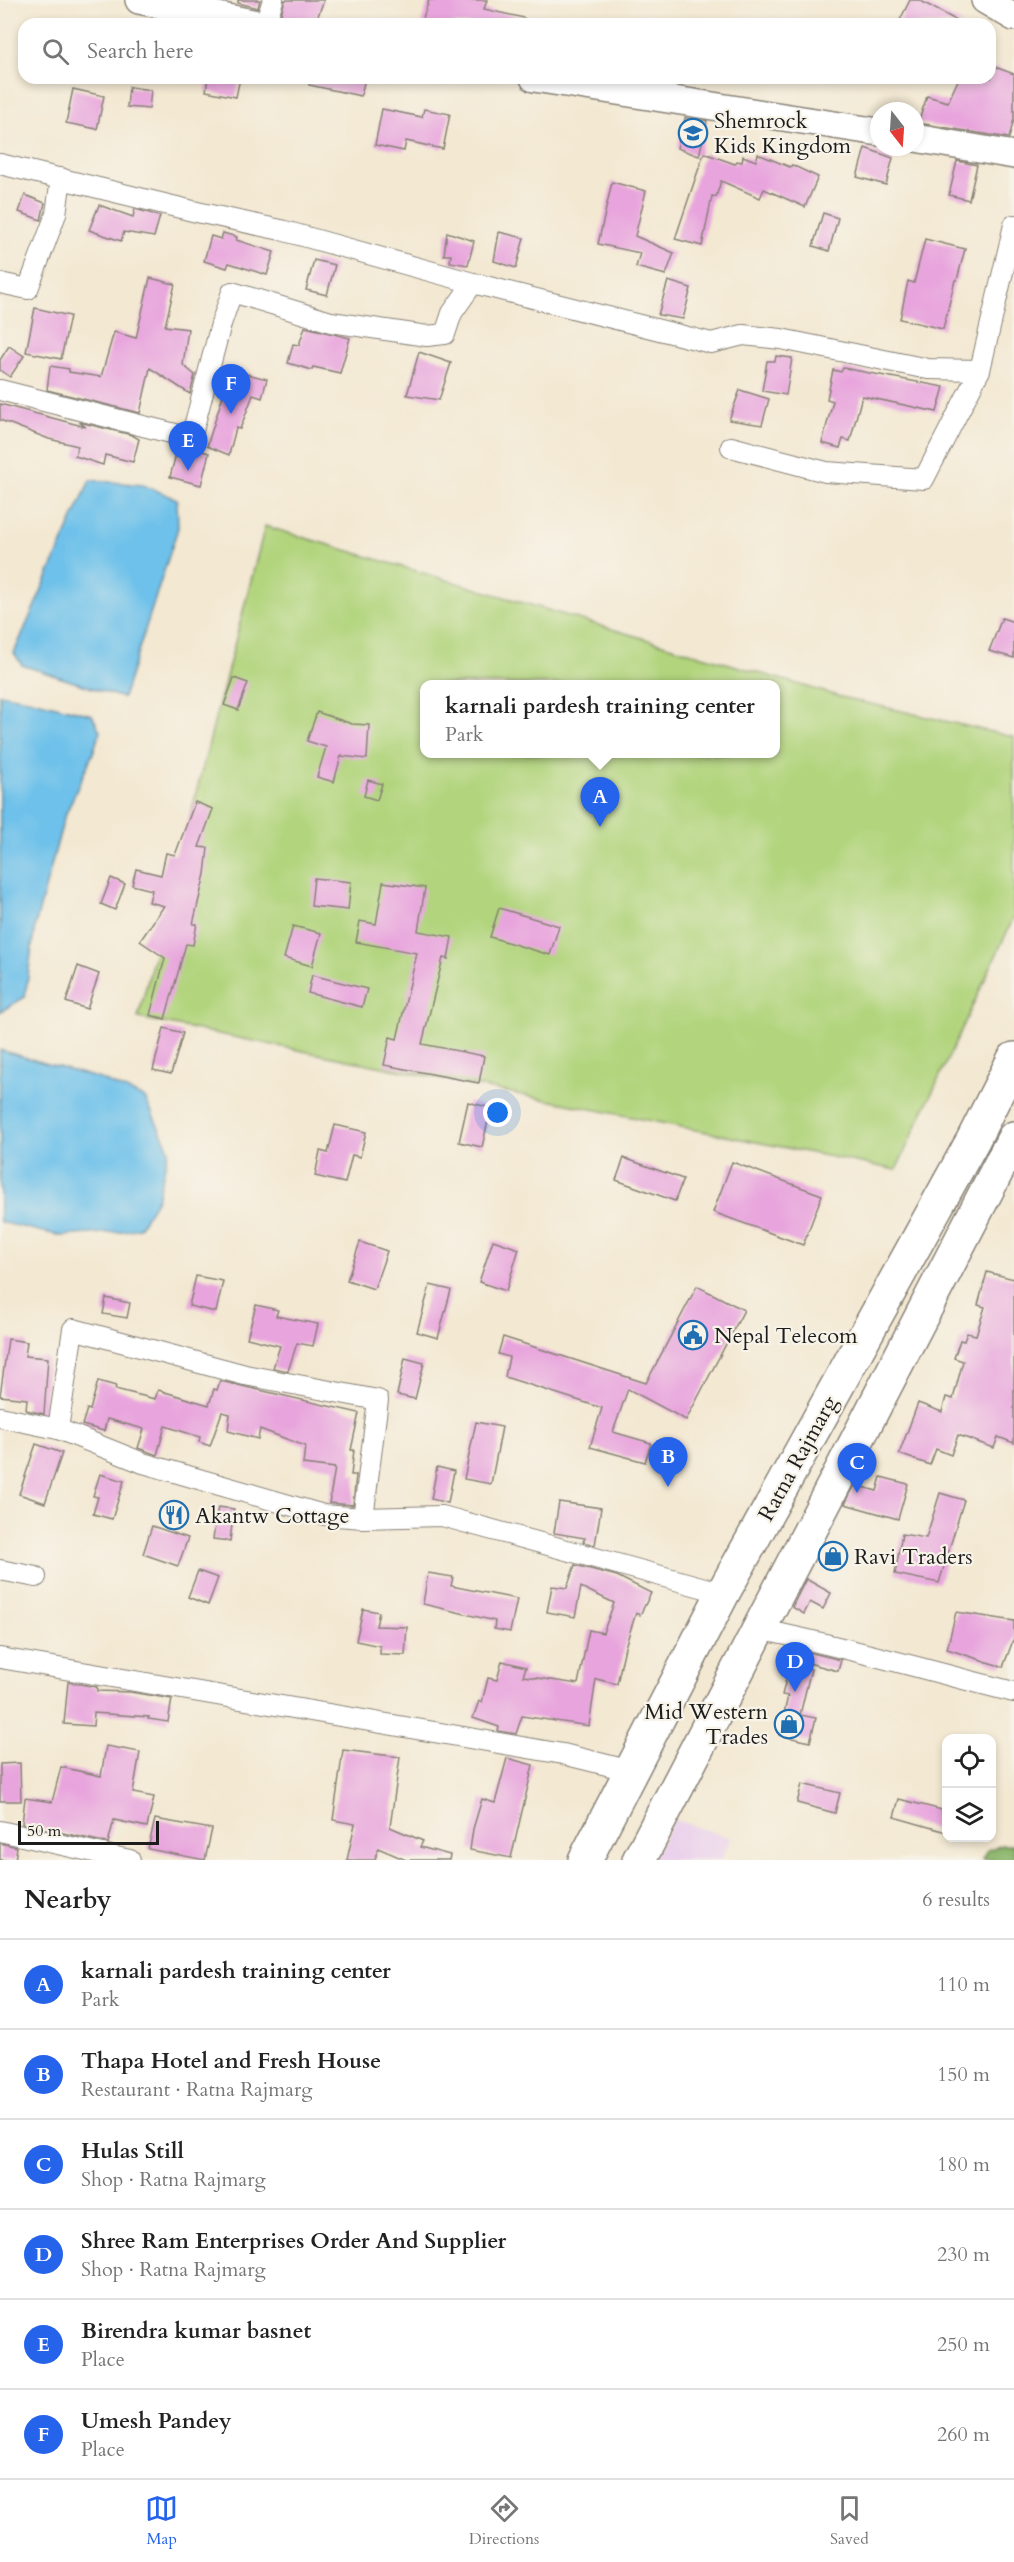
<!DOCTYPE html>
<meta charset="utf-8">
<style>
:root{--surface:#fff;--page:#f6f6f6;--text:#222;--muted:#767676;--line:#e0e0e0;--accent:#2563eb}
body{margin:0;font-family:Cardo,serif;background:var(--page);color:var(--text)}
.controls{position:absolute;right:18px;bottom:18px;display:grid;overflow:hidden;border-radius:12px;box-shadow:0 3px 9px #0003}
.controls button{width:54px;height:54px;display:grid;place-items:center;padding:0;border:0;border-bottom:2px solid var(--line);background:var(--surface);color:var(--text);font:30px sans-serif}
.compass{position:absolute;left:870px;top:102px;width:54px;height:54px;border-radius:50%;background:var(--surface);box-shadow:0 3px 9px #0003;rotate:163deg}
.scale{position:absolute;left:18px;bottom:15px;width:141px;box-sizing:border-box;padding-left:6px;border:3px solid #1c1c1c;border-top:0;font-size:16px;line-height:21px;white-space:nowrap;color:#1c1c1c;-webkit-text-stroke:4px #f7f3e8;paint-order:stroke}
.you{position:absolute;left:498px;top:1113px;width:21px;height:21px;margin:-15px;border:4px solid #fff;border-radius:50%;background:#1a73e8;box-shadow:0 0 0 9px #1a73e833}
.badge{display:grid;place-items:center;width:39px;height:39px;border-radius:50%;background:var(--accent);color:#fff;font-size:20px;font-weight:700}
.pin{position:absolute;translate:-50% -50px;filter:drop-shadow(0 2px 3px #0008)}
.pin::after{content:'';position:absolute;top:32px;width:21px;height:18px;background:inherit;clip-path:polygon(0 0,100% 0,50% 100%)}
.popup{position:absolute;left:420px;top:680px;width:360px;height:78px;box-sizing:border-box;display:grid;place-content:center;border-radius:12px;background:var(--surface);filter:drop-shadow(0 2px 4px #0005);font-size:20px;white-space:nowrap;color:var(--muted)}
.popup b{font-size:22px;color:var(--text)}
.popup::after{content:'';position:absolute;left:50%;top:100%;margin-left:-12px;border:12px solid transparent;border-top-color:var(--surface)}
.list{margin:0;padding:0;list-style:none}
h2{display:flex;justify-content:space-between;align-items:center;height:78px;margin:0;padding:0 24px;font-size:26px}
h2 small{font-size:20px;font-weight:400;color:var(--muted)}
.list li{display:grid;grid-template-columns:39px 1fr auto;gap:18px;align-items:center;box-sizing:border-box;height:90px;padding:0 24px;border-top:2px solid var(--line)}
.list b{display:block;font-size:22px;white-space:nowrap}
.list p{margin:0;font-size:20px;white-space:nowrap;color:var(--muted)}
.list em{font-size:20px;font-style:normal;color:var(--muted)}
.icon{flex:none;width:33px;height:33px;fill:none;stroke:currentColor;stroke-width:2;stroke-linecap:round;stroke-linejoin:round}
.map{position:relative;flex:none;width:1014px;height:1860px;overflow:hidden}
.search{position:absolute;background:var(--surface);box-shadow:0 3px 9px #0003;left:18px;right:18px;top:18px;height:66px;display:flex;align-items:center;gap:15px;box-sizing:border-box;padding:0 21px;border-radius:18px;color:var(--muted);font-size:22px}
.sheet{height:618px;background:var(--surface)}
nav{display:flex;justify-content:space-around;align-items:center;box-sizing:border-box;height:84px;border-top:2px solid var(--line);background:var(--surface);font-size:16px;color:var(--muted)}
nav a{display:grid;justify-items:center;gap:3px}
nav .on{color:var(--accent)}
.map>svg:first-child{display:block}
.built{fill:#ebd1ec}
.green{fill:#b1d47c;stroke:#66784c;stroke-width:1.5;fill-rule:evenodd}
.forest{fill:#8cb66c;stroke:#546944;stroke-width:1.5}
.water{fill:#6ec1ea;stroke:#456e83;stroke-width:1.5}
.building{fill:#e8a5dd}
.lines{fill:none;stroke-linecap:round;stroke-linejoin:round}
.street-casing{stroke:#888277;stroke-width:22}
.secondary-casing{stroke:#888277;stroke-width:30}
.highway-casing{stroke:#888277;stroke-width:36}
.street{stroke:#fff;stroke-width:20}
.secondary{stroke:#fff;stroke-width:27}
.highway{stroke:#fff;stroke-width:33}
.labels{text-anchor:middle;stroke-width:4.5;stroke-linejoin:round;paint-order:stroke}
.poi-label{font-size:22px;fill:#1c1c1c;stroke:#f7f3e8;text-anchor:start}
.street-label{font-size:22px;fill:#1c1c1c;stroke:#f7f3e8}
</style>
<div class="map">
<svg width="1014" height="1860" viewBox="0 0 1014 1860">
<rect width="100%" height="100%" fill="#f7f3e8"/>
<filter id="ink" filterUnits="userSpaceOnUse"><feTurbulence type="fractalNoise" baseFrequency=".0167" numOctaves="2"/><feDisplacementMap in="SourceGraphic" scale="12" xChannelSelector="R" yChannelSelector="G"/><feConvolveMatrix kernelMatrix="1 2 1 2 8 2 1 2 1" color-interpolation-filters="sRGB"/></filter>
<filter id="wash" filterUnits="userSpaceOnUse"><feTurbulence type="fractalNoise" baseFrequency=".008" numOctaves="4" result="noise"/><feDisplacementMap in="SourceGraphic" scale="24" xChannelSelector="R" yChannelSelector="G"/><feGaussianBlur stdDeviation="1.35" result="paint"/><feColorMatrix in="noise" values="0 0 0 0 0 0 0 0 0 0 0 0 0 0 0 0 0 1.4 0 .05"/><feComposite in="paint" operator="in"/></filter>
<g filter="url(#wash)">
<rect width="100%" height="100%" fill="#f3e8d2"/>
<!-- built -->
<polygon class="built" points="675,1820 731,1838 721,1860 651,1860"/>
<!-- green -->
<path class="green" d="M265,526L841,697L1014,737V917L896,1170L138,1018ZM424,684H776V754H424Z"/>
<!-- forest -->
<polygon class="forest" points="1002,1845 1014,1845 1014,1860 982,1860 987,1850"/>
<!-- water -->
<g class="water">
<polygon points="90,480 143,485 177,499 178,528 123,698 22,665 14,653"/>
<polygon points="0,694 28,699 92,715 100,731 93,753 64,818 35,926 25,997 0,1012"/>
<polygon points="0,1050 100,1079 145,1098 169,1149 157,1199 139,1228 118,1232 61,1236 0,1222"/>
</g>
<g id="blocks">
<!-- building -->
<g class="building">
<polygon points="238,0 260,0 258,8 238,3"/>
<polygon points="285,0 324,0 315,24 280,17"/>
<polygon points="429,0 487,0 484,9 524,18 524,24 421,24"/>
<polygon points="910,0 919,0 963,24 898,24"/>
<polygon points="995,67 1014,74 1014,119 1009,138 918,123 927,96 948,102 959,78 991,78"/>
<polygon points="208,78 240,78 236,97 206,91"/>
<polygon points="310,78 365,78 361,96 309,85"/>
<polygon points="129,87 151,90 149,109 127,107"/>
<polygon points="73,89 104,96 97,129 66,123"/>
<polygon points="382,109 422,117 424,109 450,114 443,149 406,141 404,151 375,145"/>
<polygon points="685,118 707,121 699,156 677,148"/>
<polygon points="865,148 893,158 886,185 857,177"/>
<polygon points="704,153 735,164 737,161 742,162 743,156 756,161 758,154 790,167 792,165 818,177 805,207 764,189 760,198 721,181 716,197 712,196 702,246 675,239"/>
<polygon points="957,161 977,165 969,200 949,195"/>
<polygon points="612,182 646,191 635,236 674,253 666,275 636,267 640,253 598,244"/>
<polygon points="25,195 45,203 41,220 19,212"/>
<polygon points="99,205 133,217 135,209 160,216 154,237 124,232 121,241 89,230"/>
<polygon points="823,213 838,218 829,251 813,246"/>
<polygon points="447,232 474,241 468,265 450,262 451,255 444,255"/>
<polygon points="499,232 524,238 516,268 494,261"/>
<polygon points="223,233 237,237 236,240 274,252 267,275 229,263 227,268 204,261 211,236 221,239"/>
<polygon points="925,239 965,249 957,280 955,280 943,329 900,319 908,281 914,283"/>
<polygon points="314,260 335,265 327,295 306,290"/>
<polygon points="150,278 175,284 165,326 188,329 183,365 195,375 190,394 150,368 140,413 47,390 50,366 69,369 69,372 101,377 114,332 136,338"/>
<polygon points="668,281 691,288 683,319 658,315"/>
<polygon points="35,308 70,316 61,359 26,352"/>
<polygon points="305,327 350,338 340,373 313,367 312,370 288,363 293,344 299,345"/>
<polygon points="9,346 24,356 10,377 0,370 0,360"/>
<polygon points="419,352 451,363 439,400 407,395"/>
<polygon points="776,356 792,358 786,395 762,391 767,361 775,361"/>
<polygon points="843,368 944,387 937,412 862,396 850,441 843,439 840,448 822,443 833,401 827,399 833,370 841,372"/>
<polygon points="231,370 267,379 262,398 253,395 240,429 236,428 229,455 207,446"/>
<polygon points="740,390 769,399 762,425 729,420"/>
<polygon points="0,404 86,427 79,422 132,435 139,439 133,462 105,455 103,465 75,456 78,446 49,439 0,420"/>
<polygon points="196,449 209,453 201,485 170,477 176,454 189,457 191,450"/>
<polygon points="1002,618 1014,622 1014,658 989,651"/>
<polygon points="234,678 248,683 238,710 224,705"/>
<polygon points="317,712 352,724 369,725 367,759 341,756 334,782 317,777 326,747 307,741"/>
<polygon points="368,780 382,784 377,800 364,796"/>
<polygon points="195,802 213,809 199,847 208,848 205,874 193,924 197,924 193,945 186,944 165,1019 150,1015 165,958 140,941 164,906 149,902 152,890 132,885 136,869 161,875 166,853 175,855"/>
<polygon points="111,878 125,884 115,910 101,904"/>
<polygon points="314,878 351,882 348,910 311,906"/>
<polygon points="383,882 425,888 418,931 452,937 448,959 443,958 422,1044 484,1056 479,1083 384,1065 390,1037 397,1039 417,953 356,942 360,921 376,924"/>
<polygon points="499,908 559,926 550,955 490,937"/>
<polygon points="293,926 321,933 312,966 284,958"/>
<polygon points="78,966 99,974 87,1009 66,1002"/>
<polygon points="312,975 367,989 362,1007 308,993"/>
<polygon points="164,1028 183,1033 171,1074 153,1070"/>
<polygon points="468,1102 491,1108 482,1147 459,1142"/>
<polygon points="335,1125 366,1132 360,1157 352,1155 345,1183 315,1176 320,1151 328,1153"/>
<polygon points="624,1158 683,1179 675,1201 616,1180"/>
<polygon points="732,1162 822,1195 803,1245 713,1212"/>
<polygon points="493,1240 519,1249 506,1291 479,1282"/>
<polygon points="360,1242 387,1251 374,1289 347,1280"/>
<polygon points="987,1272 1014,1279 1014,1443 998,1437 994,1448 958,1435 951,1455 936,1449 930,1465 899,1454 918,1403 942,1412 946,1397 953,1399 963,1361 954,1358 960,1340 964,1341 967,1333 976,1335 985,1307 978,1305"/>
<polygon points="196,1276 223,1281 216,1312 189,1306"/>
<polygon points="430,1285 451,1290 438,1338 417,1332"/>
<polygon points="697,1286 744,1310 686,1420 628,1389 613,1432 651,1443 645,1462 590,1447 602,1408 505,1377 509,1357 498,1354 503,1337 646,1383"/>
<polygon points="106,1298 130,1303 127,1318 103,1314"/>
<polygon points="256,1305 278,1310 276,1316 318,1324 313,1346 297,1343 288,1371 273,1368 280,1346 247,1338"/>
<polygon points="8,1339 27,1342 25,1356 48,1358 44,1414 26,1410 27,1399 0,1396"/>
<polygon points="405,1358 424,1363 415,1399 397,1395"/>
<polygon points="98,1381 116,1386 115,1389 155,1399 158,1390 209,1405 214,1389 217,1390 220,1381 359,1413 351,1450 354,1450 351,1475 356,1475 353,1505 329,1503 335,1468 303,1464 305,1446 260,1429 258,1439 228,1431 230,1414 222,1412 210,1446 199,1442 200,1437 165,1426 157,1455 138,1448 144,1429 107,1419 104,1431 82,1425 87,1409 90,1410"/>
<polygon points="476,1422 502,1427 491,1484 464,1479"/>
<polygon points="36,1444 62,1453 45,1503 19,1494"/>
<polygon points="437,1467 454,1471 448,1503 431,1499"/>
<polygon points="100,1474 124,1481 112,1519 93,1514 98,1497 93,1496"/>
<polygon points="881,1477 908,1484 898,1519 845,1504 855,1485 877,1491"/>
<polygon points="940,1493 964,1500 939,1583 895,1574 902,1534 926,1538"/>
<polygon points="559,1502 601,1508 595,1545 583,1542 585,1538 554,1533"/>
<polygon points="218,1507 234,1509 230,1541 213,1539"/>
<polygon points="152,1526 188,1538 178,1566 143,1554"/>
<polygon points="575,1565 617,1576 651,1593 640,1615 636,1613 625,1647 617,1684 596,1679 589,1726 522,1716 516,1734 498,1731 499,1727 473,1718 479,1701 482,1702 488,1678 497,1680 502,1661 526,1667 523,1676 578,1684 589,1630 603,1633 614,1603 581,1587 575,1617 547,1612 552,1586 567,1588"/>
<polygon points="198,1571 218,1578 208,1605 188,1597"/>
<polygon points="428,1573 453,1577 451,1586 517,1599 510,1632 494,1629 495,1621 423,1604"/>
<polygon points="806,1579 831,1593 823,1609 810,1602 804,1614 792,1607"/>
<polygon points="363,1609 379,1612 376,1626 407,1627 405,1655 380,1654 380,1646 356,1641"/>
<polygon points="956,1612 1014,1621 1014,1638 1003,1667 947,1649"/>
<polygon points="804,1651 841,1660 838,1671 801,1661"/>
<polygon points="790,1664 811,1669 800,1715 816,1718 810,1742 779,1735 788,1696 782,1695"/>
<polygon points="68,1682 97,1687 97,1691 130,1692 172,1699 168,1722 148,1719 149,1717 94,1713 93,1726 64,1724"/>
<polygon points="106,1746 140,1752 133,1793 154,1797 147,1827 114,1820 108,1843 22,1824 25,1798 52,1802 61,1767 101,1776"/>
<polygon points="343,1750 400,1757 390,1827 423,1841 420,1847 450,1855 449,1860 406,1860 378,1848 375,1860 347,1860 355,1824 333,1820"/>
<polygon points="507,1758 533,1765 511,1858 470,1850 473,1829 482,1799 495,1803"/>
<polygon points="20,1763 21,1801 0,1801 0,1764"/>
<polygon points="802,1784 840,1793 835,1813 797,1803"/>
<polygon points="899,1799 946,1811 946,1832 894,1817"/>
<polygon points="155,1819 212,1829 205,1860 148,1849"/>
<polygon points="0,1843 17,1847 15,1860 0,1860"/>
</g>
</g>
</g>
<g filter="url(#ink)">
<use href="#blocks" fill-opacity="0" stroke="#888277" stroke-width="1.5"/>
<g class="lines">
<!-- street casing -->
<g class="street-casing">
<g id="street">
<polyline points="265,24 273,0"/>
<polyline points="0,164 197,212 281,230 473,283 711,343 743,335 781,339 928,369 980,370"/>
<polyline points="0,283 28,289 56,214 61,178"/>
<polyline points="0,390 191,438 221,324 232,292 331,322 427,336 445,334 452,313 473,283"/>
<polyline points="731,447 826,472 924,479 980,370 1014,225"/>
<polyline points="0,1417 58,1429 143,1463 324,1515 363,1518 442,1516 723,1593"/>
<polyline points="58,1429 73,1329 245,1375 378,1400 363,1518"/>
<polyline points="0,1570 36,1577"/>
<path d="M758,1629C844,1646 929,1671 1014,1692"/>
<polyline points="0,1658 563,1754 631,1771"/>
<polyline points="0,1831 107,1855 106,1860"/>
<polyline points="107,1855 130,1860"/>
</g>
</g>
<!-- secondary casing -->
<g class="secondary-casing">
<g id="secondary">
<polyline points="139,0 257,24"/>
<polyline points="985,0 1014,17"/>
<polyline points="534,78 879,132"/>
<polyline points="915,138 1014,155"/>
</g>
</g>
<!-- highway casing -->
<g class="highway-casing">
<g id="highway">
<polyline points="585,1860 723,1593 973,1140 1014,1059"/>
<polyline points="639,1860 1014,1138"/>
</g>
</g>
<!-- street -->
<use href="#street" class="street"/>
<!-- secondary -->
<use href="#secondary" class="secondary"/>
<!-- highway -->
<use href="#highway" class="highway"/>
</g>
</g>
<!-- icons -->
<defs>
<g id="school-ring" transform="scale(1.5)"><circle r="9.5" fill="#f7f3e8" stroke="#1f6fb2" stroke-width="1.5"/><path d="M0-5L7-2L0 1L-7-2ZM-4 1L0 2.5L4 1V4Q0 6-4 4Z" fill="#1f6fb2"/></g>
<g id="civic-ring" transform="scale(1.5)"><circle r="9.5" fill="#f7f3e8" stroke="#1f6fb2" stroke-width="1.5"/><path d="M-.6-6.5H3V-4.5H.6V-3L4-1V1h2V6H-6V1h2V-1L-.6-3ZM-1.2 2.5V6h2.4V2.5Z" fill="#1f6fb2"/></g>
<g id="restaurant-ring" transform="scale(1.5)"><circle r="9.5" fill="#f7f3e8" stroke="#1f6fb2" stroke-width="1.5"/><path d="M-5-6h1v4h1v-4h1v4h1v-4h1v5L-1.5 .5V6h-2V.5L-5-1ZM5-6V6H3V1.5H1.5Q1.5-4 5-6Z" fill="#1f6fb2"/></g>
<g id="shop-ring" transform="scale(1.5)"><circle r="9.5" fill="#f7f3e8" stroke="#1f6fb2" stroke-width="1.5"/><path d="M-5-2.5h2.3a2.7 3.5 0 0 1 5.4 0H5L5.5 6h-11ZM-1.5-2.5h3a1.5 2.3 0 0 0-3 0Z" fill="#1f6fb2"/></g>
</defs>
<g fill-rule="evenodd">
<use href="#school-ring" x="693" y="133"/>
<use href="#civic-ring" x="693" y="1335"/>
<use href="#restaurant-ring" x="174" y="1515"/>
<use href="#shop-ring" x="833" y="1556"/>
<use href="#shop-ring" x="789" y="1724"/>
</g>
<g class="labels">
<!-- poi labels -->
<g class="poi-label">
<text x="714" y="128">Shemrock<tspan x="714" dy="25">Kids Kingdom</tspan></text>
<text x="714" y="1343">Nepal Telecom</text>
<text x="195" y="1523">Akantw Cottage</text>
<text x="854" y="1564">Ravi Traders</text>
<text x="768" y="1719" text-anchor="end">Mid Western<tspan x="768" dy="25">Trades</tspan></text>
</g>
<!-- street labels -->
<g class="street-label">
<text transform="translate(797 1458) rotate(-61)" y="8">Ratna Rajmarg</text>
</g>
</g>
</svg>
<div class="controls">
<button><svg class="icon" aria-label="locate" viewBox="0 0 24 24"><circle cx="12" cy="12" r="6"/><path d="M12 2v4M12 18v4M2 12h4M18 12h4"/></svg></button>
<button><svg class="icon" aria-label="layers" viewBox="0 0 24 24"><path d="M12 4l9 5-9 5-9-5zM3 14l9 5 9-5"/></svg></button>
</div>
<svg class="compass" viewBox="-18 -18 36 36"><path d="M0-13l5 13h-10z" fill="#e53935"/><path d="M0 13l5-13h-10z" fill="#767676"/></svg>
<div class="scale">50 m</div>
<div class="you"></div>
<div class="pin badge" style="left:600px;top:827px">A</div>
<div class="popup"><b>karnali pardesh training center</b>Park</div>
<div class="pin badge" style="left:668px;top:1487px">B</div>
<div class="pin badge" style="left:857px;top:1493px">C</div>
<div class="pin badge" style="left:795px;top:1692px">D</div>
<div class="pin badge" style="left:188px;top:471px">E</div>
<div class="pin badge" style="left:231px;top:414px">F</div>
<div class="search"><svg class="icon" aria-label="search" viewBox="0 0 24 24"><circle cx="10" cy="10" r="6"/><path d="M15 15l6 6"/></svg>Search here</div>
</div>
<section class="sheet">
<h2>Nearby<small>6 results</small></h2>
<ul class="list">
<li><span class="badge">A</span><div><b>karnali pardesh training center</b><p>Park</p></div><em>110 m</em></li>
<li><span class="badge">B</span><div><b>Thapa Hotel and Fresh House</b><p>Restaurant · Ratna Rajmarg</p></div><em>150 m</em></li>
<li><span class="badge">C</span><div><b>Hulas Still</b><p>Shop · Ratna Rajmarg</p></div><em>180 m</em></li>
<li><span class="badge">D</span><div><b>Shree Ram Enterprises Order And Supplier</b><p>Shop · Ratna Rajmarg</p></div><em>230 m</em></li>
<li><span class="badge">E</span><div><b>Birendra kumar basnet</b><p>Place</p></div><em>250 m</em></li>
<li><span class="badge">F</span><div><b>Umesh Pandey</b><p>Place</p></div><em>260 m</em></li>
</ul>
</section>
<nav>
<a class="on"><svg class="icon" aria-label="map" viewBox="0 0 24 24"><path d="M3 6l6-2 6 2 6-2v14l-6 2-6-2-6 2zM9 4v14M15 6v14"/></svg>Map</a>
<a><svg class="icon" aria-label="directions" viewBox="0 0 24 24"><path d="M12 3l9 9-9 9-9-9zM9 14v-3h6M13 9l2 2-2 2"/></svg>Directions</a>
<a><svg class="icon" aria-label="saved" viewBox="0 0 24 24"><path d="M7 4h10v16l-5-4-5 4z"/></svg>Saved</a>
</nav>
